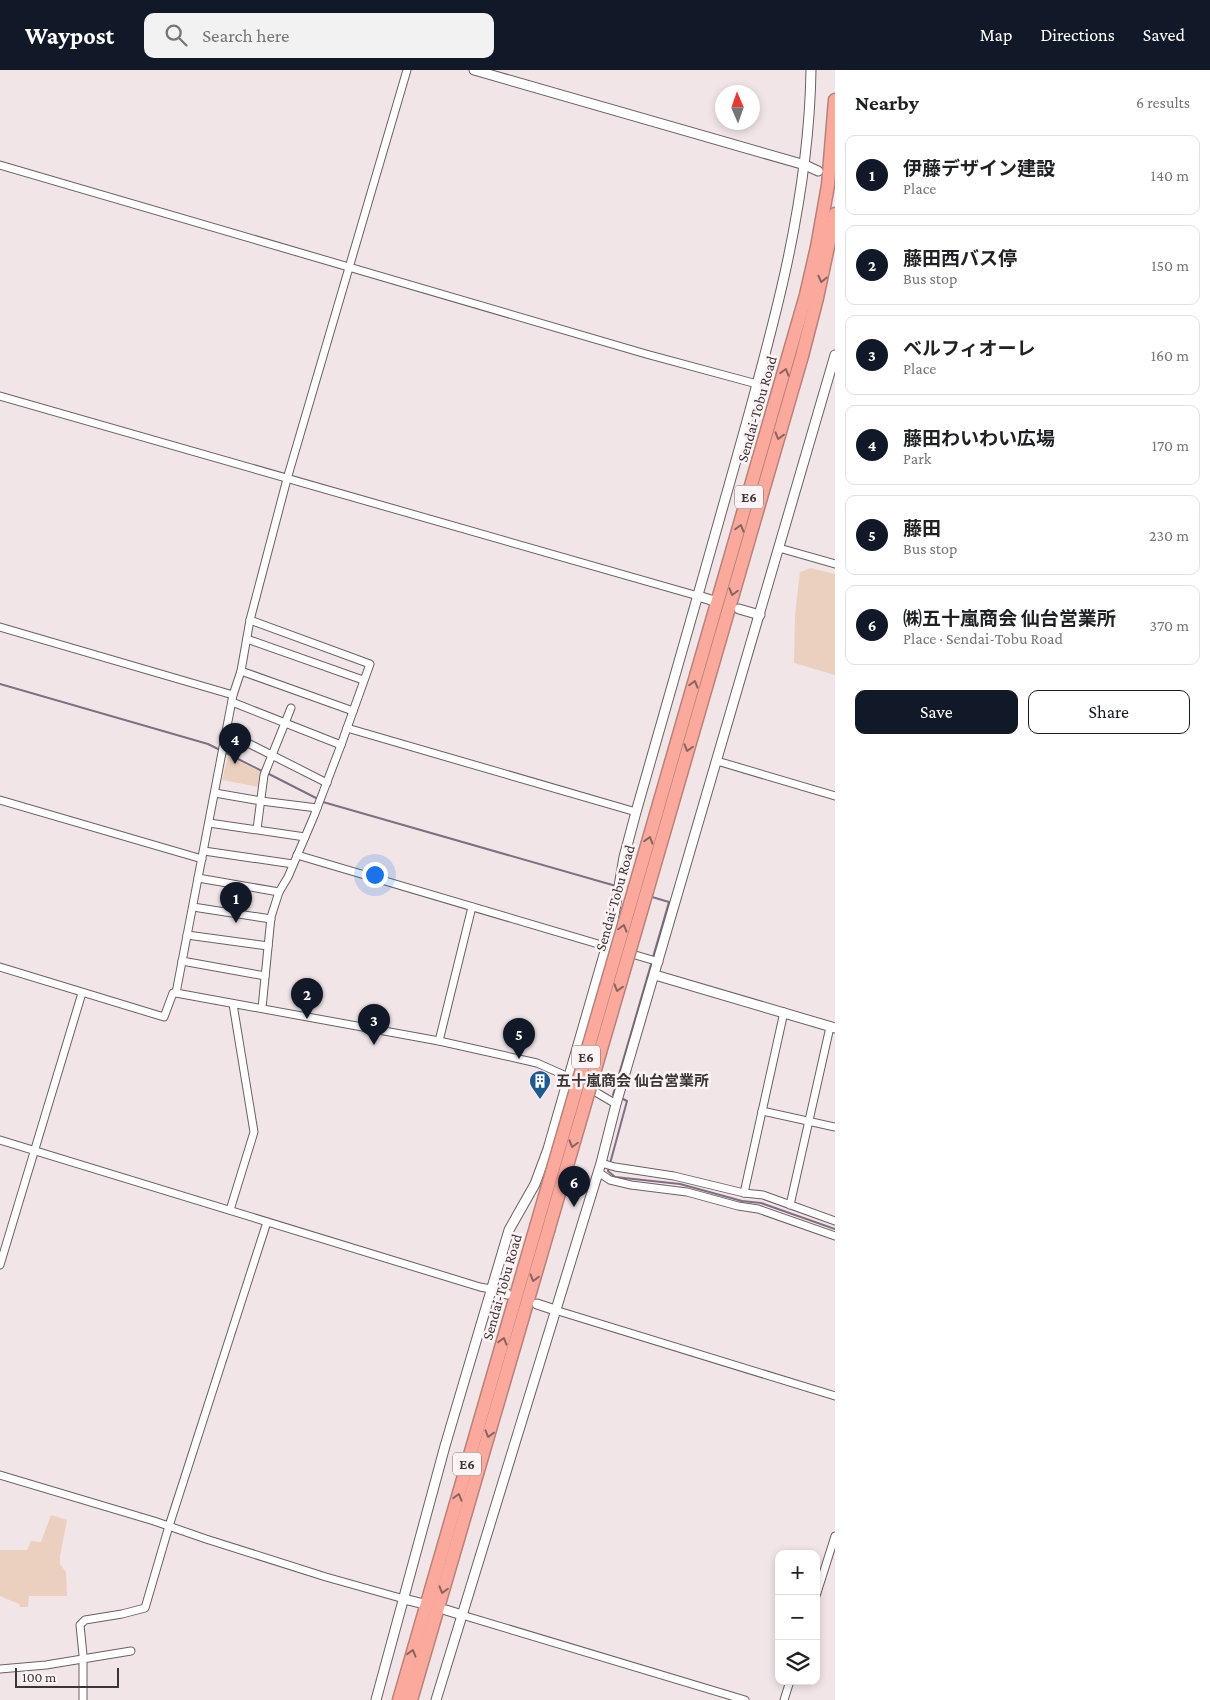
<!DOCTYPE html>
<meta charset="utf-8">
<style>
:root{--surface:#fff;--page:#f2f2f2;--text:#202124;--muted:#757577;--line:#e0e0e0;--accent:#111827}
body{margin:0;font-family:"Crimson Pro","Noto Sans JP",serif;background:var(--page);color:var(--text)}
.controls{position:absolute;right:15px;bottom:15px;display:grid;overflow:hidden;border-radius:10px;box-shadow:0 2px 8px #0003}
.controls button{width:45px;height:45px;display:grid;place-items:center;padding:0;border:0;border-bottom:1px solid var(--line);background:var(--surface);color:var(--text);font:25px sans-serif}
.compass{position:absolute;left:715px;top:15px;width:45px;height:45px;border-radius:50%;background:var(--surface);box-shadow:0 2px 8px #0003;rotate:358deg}
.scale{position:absolute;left:15px;bottom:12px;width:104px;box-sizing:border-box;padding-left:5px;border:2px solid #3a3536;border-top:0;font-size:14px;line-height:18px;white-space:nowrap;color:#3a3536;-webkit-text-stroke:4px #fdf3f4;paint-order:stroke}
.you{position:absolute;left:374px;top:804px;width:18px;height:18px;margin:-12px;border:4px solid #fff;border-radius:50%;background:#1a73e8;box-shadow:0 0 0 8px #1a73e833}
.badge{display:grid;place-items:center;width:32px;height:32px;border-radius:50%;background:var(--accent);color:#fff;font-size:16px;font-weight:700}
.pin{position:absolute;translate:-50% -41px;filter:drop-shadow(0 1px 2px #0008)}
.pin::after{content:'';position:absolute;top:26px;width:18px;height:15px;background:inherit;clip-path:polygon(0 0,100% 0,50% 100%)}
.list{margin:0;padding:0;list-style:none}
h2{display:flex;justify-content:space-between;align-items:center;height:65px;margin:0;padding:0 20px;font-size:21px}
h2 small{font-size:16px;font-weight:400;color:var(--muted)}
.list li{display:grid;grid-template-columns:32px 1fr auto;gap:15px;align-items:center;box-sizing:border-box;height:80px;margin:0 10px 10px;padding:0 10px;border:1px solid var(--line);border-radius:10px}
.list b{display:block;font-size:19px;white-space:nowrap}
.list p{margin:0;font-size:16px;white-space:nowrap;color:var(--muted)}
.list em{font-size:16px;font-style:normal;color:var(--muted)}
.actions{display:flex;gap:10px;padding:15px 20px}
.actions a{flex:1;padding:11px 0;border:1px solid var(--accent);border-radius:10px;text-align:center;font-size:18px;color:var(--accent)}
.actions .main{background:var(--accent);color:#fff}
.icon{flex:none;width:28px;height:28px;fill:none;stroke:currentColor;stroke-width:2;stroke-linecap:round;stroke-linejoin:round}
.map{position:relative;flex:none;width:835px;height:1630px;overflow:hidden}
header{display:flex;align-items:center;gap:30px;box-sizing:border-box;height:70px;padding:0 25px;background:var(--accent);color:#fff}
header strong{font-size:24px}
nav{display:flex;gap:28px;margin-inline-start:auto;font-size:18px}
.search{width:350px;height:45px;background:var(--page);display:flex;align-items:center;gap:12px;box-sizing:border-box;padding:0 18px;border-radius:10px;color:var(--muted);font-size:19px}
main{display:flex}
aside{flex:1;background:var(--surface)}
.map>svg:first-child{display:block}
.green{fill:#ebd0c0}
.lines{fill:none;stroke-linecap:round;stroke-linejoin:round}
.stream{stroke:#806e83;stroke-width:2}
.minor-casing{stroke:#6b6062;stroke-width:9}
.tertiary-casing{stroke:#6b6062;stroke-width:11}
.motorway-casing{stroke:#b88079;stroke-width:15}
.minor{stroke:#fff;stroke-width:7}
.tertiary{stroke:#fff;stroke-width:9}
.motorway{stroke:#fca99d;stroke-width:12}
.motorway-bridge-casing{stroke:#b88079;stroke-width:15;stroke-linecap:butt}
.motorway-bridge{stroke:#fca99d;stroke-width:12}
.oneway{stroke:#88635f}
.labels{text-anchor:middle;stroke-width:5;stroke-linejoin:round;paint-order:stroke}
.shield{fill:#fdf3f4;stroke:#746e6f;stroke-width:1}
.shield-label{font-size:14px;font-weight:bold;fill:#3a3536}
.street-label{font-size:15px;fill:#3a3536;stroke:#fdf3f4}
.poi-label{font-size:15px;font-weight:bold;fill:#3a3536;stroke:#fdf3f4;text-anchor:start}
</style>
<header>
<strong>Waypost</strong>
<div class="search"><svg class="icon" aria-label="search" viewBox="0 0 24 24"><circle cx="10" cy="10" r="6"/><path d="M15 15l6 6"/></svg>Search here</div>
<nav><a>Map</a><a>Directions</a><a>Saved</a></nav>
</header>
<main>
<div class="map">
<svg width="835" height="1630" viewBox="0 0 835 1630">
<rect width="100%" height="100%" fill="#f2e5e7"/>
<!-- green -->
<g class="green">
<polygon points="811,498 835,504 835,605 794,593 795,545 800,502"/>
<polygon points="228,686 261,702 259,717 222,710"/>
<polygon points="51,1445 67,1450 60,1486 60,1494 66,1502 67,1526 29,1526 28,1537 20,1537 19,1534 0,1526 0,1480 27,1480 31,1471 41,1472"/>
</g>
<g class="lines">
<!-- stream -->
<g class="stream">
<polyline points="0,614 208,674 220,680"/>
<polyline points="224,682 262,701"/>
<polyline points="267,703 318,729"/>
<polyline points="323,732 616,816"/>
<polyline points="652,827 669,832 653,887"/>
<polyline points="613,1025 652,891"/>
<polyline points="623,1029 627,1031 608,1101 615,1107 680,1114 742,1131 761,1133 835,1159"/>
</g>
<!-- minor casing -->
<g class="minor-casing">
<g id="minor">
<polyline points="407,0 287,409 250,550 241,601 233,625 176,923 439,971 537,993 573,1009"/>
<polyline points="0,95 646,284 757,314"/>
<polyline points="0,326 698,526"/>
<polyline points="779,478 835,494"/>
<polyline points="250,550 370,594 347,658"/>
<polyline points="0,557 233,625"/>
<polyline points="247,569 363,610"/>
<polyline points="241,601 353,641"/>
<polyline points="232,632 341,675 347,658 636,742"/>
<polyline points="226,662 327,713"/>
<polyline points="717,691 835,726"/>
<polyline points="215,723 261,731 317,738"/>
<polyline points="0,730 202,789"/>
<polyline points="209,753 305,767"/>
<polyline points="257,759 264,705 291,638"/>
<polyline points="204,781 293,794"/>
<polyline points="297,785 659,892"/>
<polyline points="198,808 279,822"/>
<polyline points="193,837 271,849"/>
<polyline points="187,865 268,876"/>
<polyline points="182,891 265,906"/>
<polyline points="0,897 164,947 173,923 176,923"/>
<polyline points="262,938 271,847 279,822 288,807 314,746 341,675"/>
<polyline points="439,971 472,837"/>
<polyline points="587,1017 616,1034"/>
<polyline points="762,1041 835,1057"/>
<polyline points="0,1070 480,1217 491,1219"/>
<polyline points="601,1093 615,1097 674,1106 744,1123 763,1125 835,1151"/>
<polyline points="598,1102 610,1110 631,1115 687,1122 738,1136 758,1139 835,1166"/>
<polyline points="744,1123 784,942"/>
<polyline points="790,1135 830,957"/>
<polyline points="230,1140 254,1062 233,934"/>
<polyline points="0,1195 82,923"/>
<polyline points="555,1240 835,1326"/>
<polyline points="0,1405 154,1451 206,1469 326,1507 404,1529"/>
<polyline points="816,1526 835,1466"/>
<polyline points="462,1545 745,1630"/>
<polyline points="0,1599 46,1595 131,1581"/>
<polyline points="83,1630 83,1585 80,1555 85,1550 122,1544 145,1538 169,1456 267,1152"/>
<polyline points="784,1630 790,1611"/>
</g>
</g>
<!-- tertiary casing -->
<g class="tertiary-casing">
<g id="tertiary">
<polyline points="474,0 805,95 818,101"/>
<polyline points="698,526 711,530"/>
<polyline points="739,539 760,545"/>
<polyline points="655,905 835,958"/>
<polyline points="491,1219 507,1224"/>
<polyline points="537,1234 555,1240"/>
<polyline points="404,1529 420,1533"/>
<polyline points="446,1540 462,1545"/>
<path d="M376,1630L445,1376L509,1160L535,1114L548,1079L569,1006L612,857L624,787L636,742C670,626 702,510 735,394C771,265 809,135 811,0"/>
<polyline points="436,1630 601,1093 616,1034 835,285"/>
</g>
</g>
<!-- motorway casing -->
<g class="motorway-casing">
<g id="motorway">
<polyline points="635,817 806,225 817,177 828,115 835,30"/>
<polyline points="647,821 802,286 817,228 835,144"/>
<polyline points="399,1630 536,1157"/>
<polyline points="411,1630 548,1161"/>
</g>
</g>
<!-- minor -->
<use href="#minor" class="minor"/>
<!-- tertiary -->
<use href="#tertiary" class="tertiary"/>
<!-- motorway -->
<use href="#motorway" class="motorway"/>
<!-- motorway-bridge casing -->
<g class="motorway-bridge-casing">
<g id="motorway-bridge">
<polyline points="536,1157 635,817"/>
<polyline points="548,1161 647,821"/>
</g>
</g>
<!-- motorway-bridge -->
<use href="#motorway-bridge" class="motorway-bridge"/>
</g>
<!-- one-way arrows -->
<defs><path id="oneway-chevron" d="M-2-3.5L2.5 0L-2 3.5" fill="none" stroke-width="1.6" stroke-linecap="round" stroke-linejoin="round" transform="scale(1.25)"/></defs>
<g class="oneway">
<use href="#oneway-chevron" transform="translate(822 209) rotate(103)"/>
<use href="#oneway-chevron" transform="translate(785 302) rotate(-74)"/>
<use href="#oneway-chevron" transform="translate(779 366) rotate(106)"/>
<use href="#oneway-chevron" transform="translate(740 458) rotate(-74)"/>
<use href="#oneway-chevron" transform="translate(733 522) rotate(106)"/>
<use href="#oneway-chevron" transform="translate(694 614) rotate(-74)"/>
<use href="#oneway-chevron" transform="translate(688 678) rotate(106)"/>
<use href="#oneway-chevron" transform="translate(649 770) rotate(-74)"/>
<use href="#oneway-chevron" transform="translate(623 858) rotate(-74)"/>
<use href="#oneway-chevron" transform="translate(618 918) rotate(106)"/>
<use href="#oneway-chevron" transform="translate(573 1074) rotate(106)"/>
<use href="#oneway-chevron" transform="translate(534 1208) rotate(106)"/>
<use href="#oneway-chevron" transform="translate(503 1271) rotate(-74)"/>
<use href="#oneway-chevron" transform="translate(489 1364) rotate(106)"/>
<use href="#oneway-chevron" transform="translate(458 1427) rotate(-74)"/>
<use href="#oneway-chevron" transform="translate(443 1520) rotate(106)"/>
<use href="#oneway-chevron" transform="translate(412 1583) rotate(-74)"/>
</g>
<!-- icons -->
<defs>
<g id="building-pin" transform="scale(1.125)"><path d="M0 17L-7.5 6A9.5 9.5 0 1 1 7.5 6Z" fill="#1f5990" stroke="#fdf3f4"/><path d="M-4-6H4V6H1V3H-1V6H-4ZM-2.5-4.3h1.7v1.8h-1.7ZM.8-4.3h1.7v1.8H.8ZM-2.5-1h1.7V.8h-1.7ZM.8-1h1.7V.8H.8Z" fill="#fff"/></g>
</defs>
<g fill-rule="evenodd">
<use href="#building-pin" x="540" y="1011"/>
</g>
<g class="labels">
<!-- shield labels -->
<g class="shield">
<rect x="735" y="415.5" width="28" height="23" rx="4"/>
<rect x="572" y="975.5" width="28" height="23" rx="4"/>
<rect x="453" y="1382.5" width="28" height="23" rx="4"/>
</g>
<g class="shield-label">
<text x="749" y="432">E6</text>
<text x="586" y="992">E6</text>
<text x="467" y="1399">E6</text>
</g>
<!-- street labels -->
<g class="street-label">
<text transform="translate(757 339) rotate(-74)" y="5">Sendai-Tobu Road</text>
<text transform="translate(615 828) rotate(-74)" y="5">Sendai-Tobu Road</text>
<text transform="translate(502 1217) rotate(-74)" y="5">Sendai-Tobu Road</text>
</g>
<!-- poi labels -->
<g class="poi-label">
<text x="556" y="1016">五十嵐商会 仙台営業所</text>
</g>
</g>
</svg>
<div class="controls">
<button>+</button>
<button>−</button>
<button><svg class="icon" aria-label="layers" viewBox="0 0 24 24"><path d="M12 4l9 5-9 5-9-5zM3 14l9 5 9-5"/></svg></button>
</div>
<svg class="compass" viewBox="-18 -18 36 36"><path d="M0-13l5 13h-10z" fill="#e53935"/><path d="M0 13l5-13h-10z" fill="#757577"/></svg>
<div class="scale">100 m</div>
<div class="you"></div>
<div class="pin badge" style="left:236px;top:853px">1</div>
<div class="pin badge" style="left:307px;top:949px">2</div>
<div class="pin badge" style="left:374px;top:975px">3</div>
<div class="pin badge" style="left:235px;top:694px">4</div>
<div class="pin badge" style="left:519px;top:989px">5</div>
<div class="pin badge" style="left:574px;top:1137px">6</div>
</div>
<aside>
<h2>Nearby<small>6 results</small></h2>
<ul class="list">
<li><span class="badge">1</span><div><b>伊藤デザイン建設</b><p>Place</p></div><em>140 m</em></li>
<li><span class="badge">2</span><div><b>藤田西バス停</b><p>Bus stop</p></div><em>150 m</em></li>
<li><span class="badge">3</span><div><b>ベルフィオーレ</b><p>Place</p></div><em>160 m</em></li>
<li><span class="badge">4</span><div><b>藤田わいわい広場</b><p>Park</p></div><em>170 m</em></li>
<li><span class="badge">5</span><div><b>藤田</b><p>Bus stop</p></div><em>230 m</em></li>
<li><span class="badge">6</span><div><b>㈱五十嵐商会 仙台営業所</b><p>Place · Sendai-Tobu Road</p></div><em>370 m</em></li>
</ul>
<div class="actions"><a class="main">Save</a><a>Share</a></div>
</aside>
</main>
